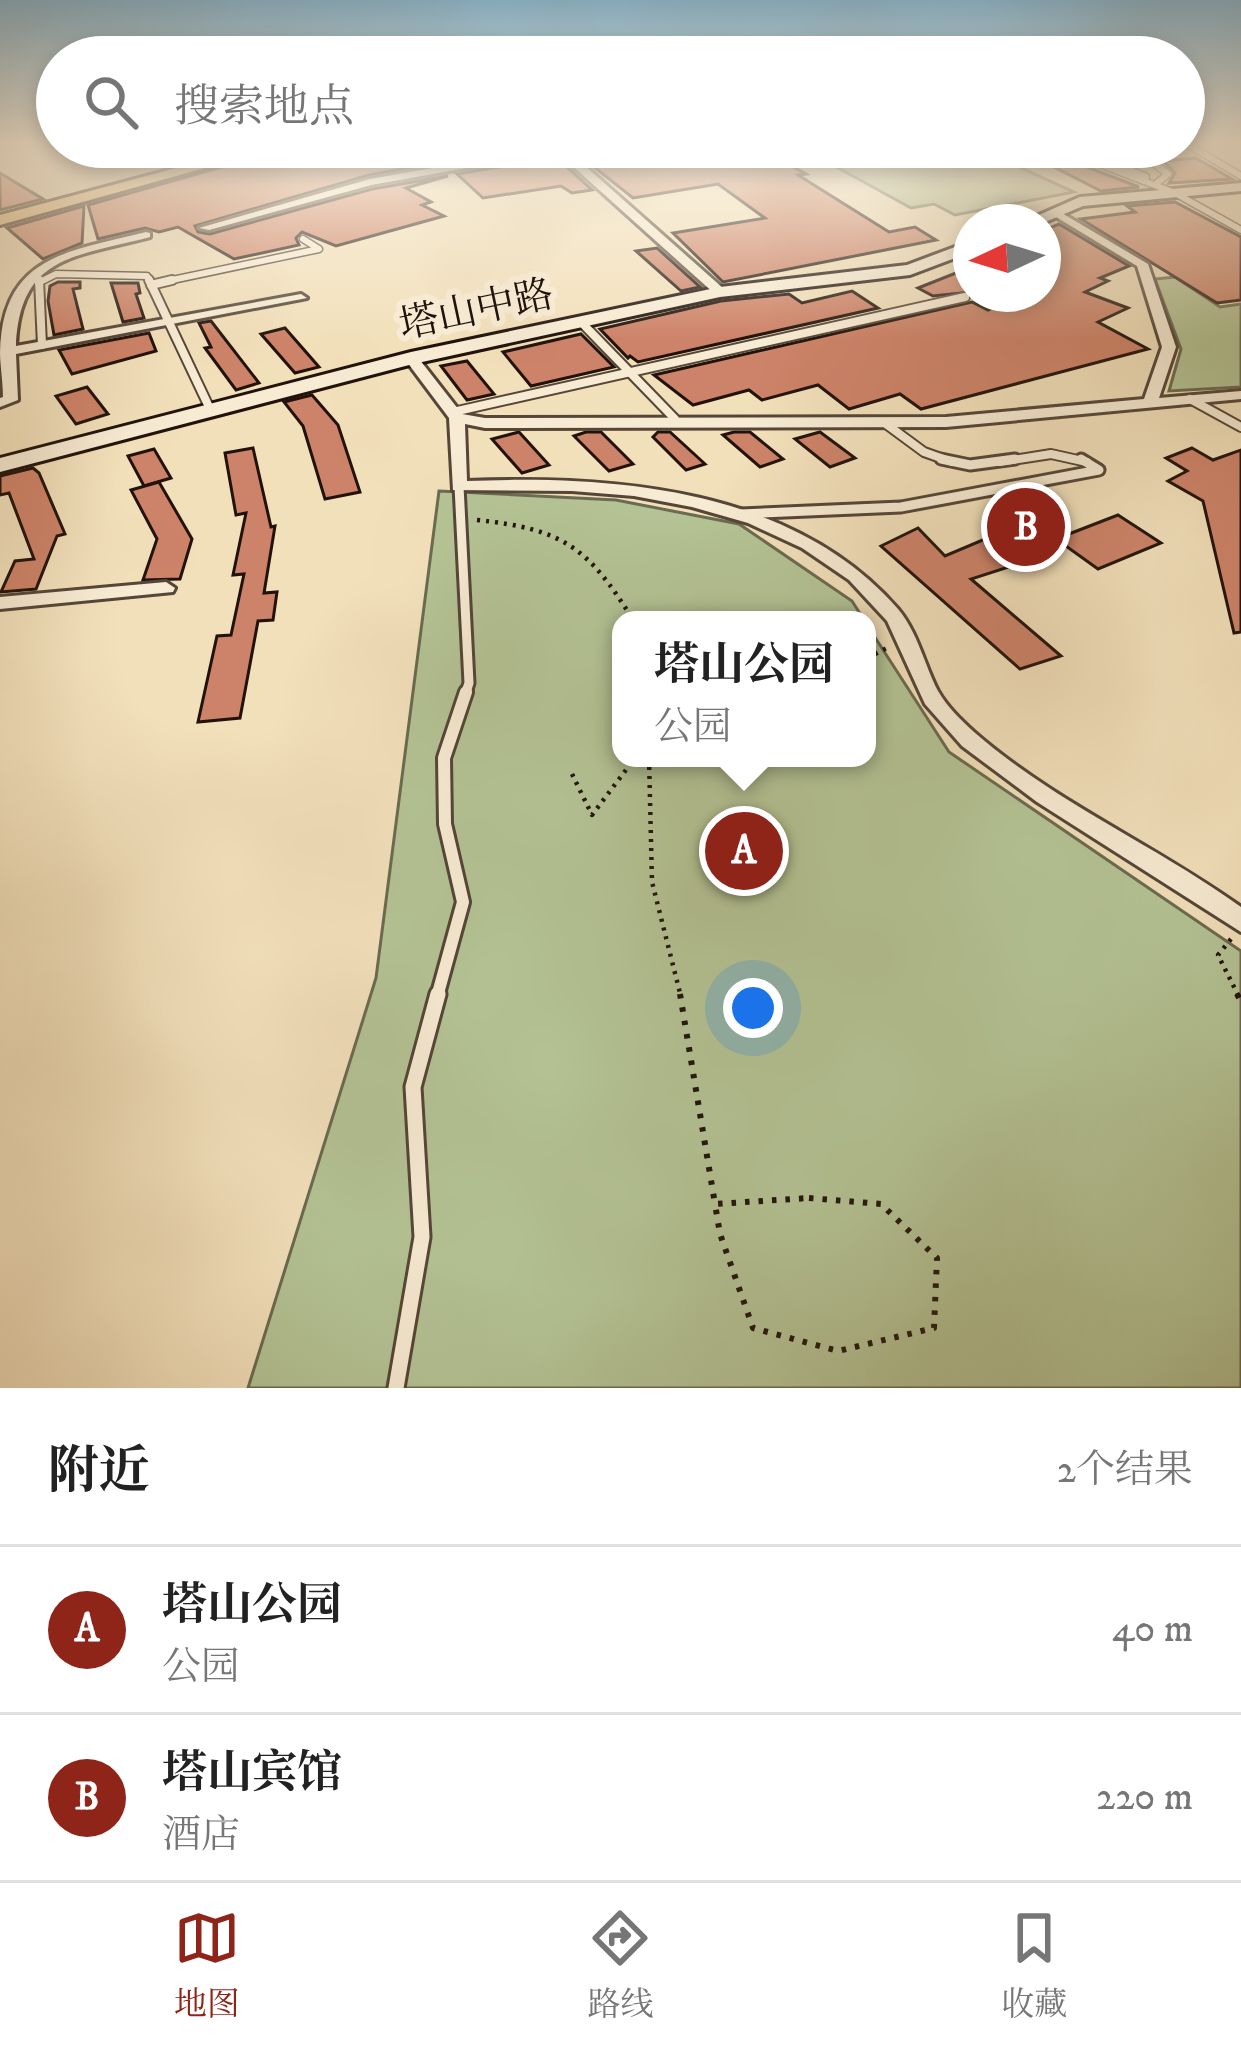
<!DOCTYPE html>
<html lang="zh">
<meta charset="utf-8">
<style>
:root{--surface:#fff;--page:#f2f2f2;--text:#222;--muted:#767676;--line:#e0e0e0;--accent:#8f2418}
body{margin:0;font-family:"IM FELL DW Pica","Noto Serif SC",serif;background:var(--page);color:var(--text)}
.compass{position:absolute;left:953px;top:204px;width:108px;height:108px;border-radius:50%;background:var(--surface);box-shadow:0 6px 18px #0003;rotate:266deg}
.you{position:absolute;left:753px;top:1008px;width:42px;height:42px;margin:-30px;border:9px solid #fff;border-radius:50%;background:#1a73e8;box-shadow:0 0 0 18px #1a73e833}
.badge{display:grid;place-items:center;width:78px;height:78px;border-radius:50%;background:var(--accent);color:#fff;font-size:39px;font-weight:700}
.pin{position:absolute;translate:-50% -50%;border:6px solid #fff;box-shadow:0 3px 12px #0006}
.popup{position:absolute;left:612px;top:611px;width:264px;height:156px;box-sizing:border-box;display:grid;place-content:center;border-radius:24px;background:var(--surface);filter:drop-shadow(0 3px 9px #0005);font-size:39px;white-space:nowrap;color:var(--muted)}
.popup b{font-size:45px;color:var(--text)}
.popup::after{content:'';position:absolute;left:50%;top:100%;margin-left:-24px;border:24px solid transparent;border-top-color:var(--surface)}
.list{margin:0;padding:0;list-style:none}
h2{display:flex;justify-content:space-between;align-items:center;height:156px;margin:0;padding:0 48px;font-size:51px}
h2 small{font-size:39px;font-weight:400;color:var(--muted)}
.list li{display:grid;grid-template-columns:78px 1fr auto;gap:36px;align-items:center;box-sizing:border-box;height:168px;padding:0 48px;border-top:3px solid var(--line)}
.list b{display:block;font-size:45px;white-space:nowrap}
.list p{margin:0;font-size:39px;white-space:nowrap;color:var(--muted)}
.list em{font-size:39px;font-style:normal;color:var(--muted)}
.icon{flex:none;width:66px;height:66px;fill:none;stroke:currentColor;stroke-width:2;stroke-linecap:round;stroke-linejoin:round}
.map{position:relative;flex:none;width:1241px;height:1388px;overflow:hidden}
.search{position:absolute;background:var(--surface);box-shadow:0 6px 18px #0003;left:36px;right:36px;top:36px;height:132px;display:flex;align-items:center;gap:30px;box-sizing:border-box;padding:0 42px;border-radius:66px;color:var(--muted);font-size:45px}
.sheet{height:492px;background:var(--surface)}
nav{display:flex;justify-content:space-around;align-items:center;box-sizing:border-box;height:168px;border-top:3px solid var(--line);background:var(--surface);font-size:33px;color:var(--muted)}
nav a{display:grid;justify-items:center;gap:6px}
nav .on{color:var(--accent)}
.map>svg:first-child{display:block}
.green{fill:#b4c395;stroke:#6a6b50;stroke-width:3}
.building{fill:#cd8369;stroke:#21130c;stroke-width:3}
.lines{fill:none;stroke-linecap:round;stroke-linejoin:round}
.lane-far4-casing{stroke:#554638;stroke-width:9}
.lane-far3-casing{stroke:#554638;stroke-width:12}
.lane-far2-casing{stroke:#554638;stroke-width:15}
.lane-far1-casing{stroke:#554638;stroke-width:18}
.lane-casing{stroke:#554638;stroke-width:21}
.street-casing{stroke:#554638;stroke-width:6}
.secondary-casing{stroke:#21130c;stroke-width:6}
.primary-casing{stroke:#21130c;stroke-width:6}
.path-far1{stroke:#21130c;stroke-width:4.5;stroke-dasharray:3 6;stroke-linecap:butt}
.path{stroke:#21130c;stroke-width:6;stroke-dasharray:4.5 9;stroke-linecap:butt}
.lane-far4{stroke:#f7ebd3;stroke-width:6}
.lane-far3{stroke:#f7ebd3;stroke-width:8}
.lane-far2{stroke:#f7ebd3;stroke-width:9}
.lane-far1{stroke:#f7ebd3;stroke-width:12}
.lane{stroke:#f7ebd3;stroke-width:15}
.street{fill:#f7ebd3;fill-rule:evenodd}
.secondary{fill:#f7ebd3;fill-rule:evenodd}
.primary{fill:#e9c07e;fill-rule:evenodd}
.labels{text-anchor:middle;stroke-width:12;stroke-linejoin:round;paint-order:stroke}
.far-street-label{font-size:39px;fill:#21130c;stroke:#f7ebd3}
</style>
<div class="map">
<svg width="1241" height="1388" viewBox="0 0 1241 1388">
<rect width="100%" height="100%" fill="#f2e0bb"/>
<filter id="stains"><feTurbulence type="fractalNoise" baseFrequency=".00167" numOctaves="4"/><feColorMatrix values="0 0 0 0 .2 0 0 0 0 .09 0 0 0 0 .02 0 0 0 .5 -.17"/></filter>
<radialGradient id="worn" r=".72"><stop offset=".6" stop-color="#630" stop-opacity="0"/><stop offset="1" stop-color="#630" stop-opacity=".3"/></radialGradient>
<!-- green -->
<g class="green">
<polygon points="800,147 975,147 1074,192 955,215 934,204 911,208"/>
<polygon points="1175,277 1220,307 1241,304 1241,387 1169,391 1181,349 1155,279"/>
<polygon points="439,491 616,500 739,524 852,601 864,620 621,620 621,758 867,758 867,625 949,752 1241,951 1241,1388 248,1388 376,978"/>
</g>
<!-- building -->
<g class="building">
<polygon points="365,147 525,147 369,175 195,226 198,232 210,234 372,189 448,176 406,188 431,202 422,205 444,216 336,246 302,232 296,238 299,245 234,259 178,227 159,232 145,228 98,239 88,205 285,149 316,162"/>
<polygon points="607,147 758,147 806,174 798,175 889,232 915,227 936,240 723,282 673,233 765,218 718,184 633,198 574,151"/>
<polygon points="1015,147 1049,147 1053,154 1139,187 1101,191"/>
<polygon points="556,157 592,190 572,193 561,186 483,198 457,174"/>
<polygon points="1196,158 1232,179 1169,183 1175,173 1163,161"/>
<polygon points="0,173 43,199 0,210"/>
<polygon points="1175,202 1241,237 1241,300 1217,303 1081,219 1135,212 1127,206"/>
<polygon points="84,206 82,243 43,259 7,228"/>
<polygon points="1059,224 1129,266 1100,278 1108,281 1085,292 1128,308 1098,322 1148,349 921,409 900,394 849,409 818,385 762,400 749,390 693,405 654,375 972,302 988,310 1019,294 1043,294 1043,231"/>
<polygon points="657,248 700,287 681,291 636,251"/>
<polygon points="971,267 971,292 933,296 918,288"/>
<polygon points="58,282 80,282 80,288 73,289 83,329 54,335 48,301 50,286"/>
<polygon points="111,283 138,283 140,293 136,294 144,318 123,322"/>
<polygon points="852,291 878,308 638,362 630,356 628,358 600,329 721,301 789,294 802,303"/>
<polygon points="211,321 259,383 236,390 205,348 211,347 199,323"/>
<polygon points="285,328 319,367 295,373 261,334"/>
<polygon points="149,333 156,351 72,374 59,350"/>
<polygon points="581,334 614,367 531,386 503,352"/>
<polygon points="467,361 494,394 467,400 441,366"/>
<polygon points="87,387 108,414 76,424 56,396"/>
<polygon points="312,395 338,425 360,492 325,499 303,426 284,402"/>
<polygon points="519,432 549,465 522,473 492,439"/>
<polygon points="586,432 601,432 633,464 609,471 574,436"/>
<polygon points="658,432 670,432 705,464 686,470 653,437"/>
<polygon points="734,432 750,432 783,459 760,467 723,435"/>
<polygon points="820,432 855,458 830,467 795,439"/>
<polygon points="253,448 271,527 275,526 264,593 277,592 273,620 258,621 240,718 198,722 217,636 231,635 244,574 233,575 246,513 236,515 225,453"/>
<polygon points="1192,448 1213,460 1241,450 1241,632 1234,633 1203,501 1168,481 1187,471 1166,458"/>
<polygon points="154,449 171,478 144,486 128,456"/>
<polygon points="33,468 39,473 65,534 57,536 36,589 1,592 15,561 34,559 9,493 0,495 0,476"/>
<polygon points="159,482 192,539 180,579 143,580 157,539 131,490"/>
<polygon points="1118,515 1161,543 1098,569 1056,539"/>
<polygon points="918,528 945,556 985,539 1015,565 971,579 1061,656 1020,669 881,546"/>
</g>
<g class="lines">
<!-- lane-far4 casing -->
<g class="lane-far4-casing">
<g id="lane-far4">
<polyline points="1187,144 1241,176"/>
<polyline points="1056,147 1175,193 1241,230"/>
<polyline points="1077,147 1146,177"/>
<polyline points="1120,147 1147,158 1168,174 1157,183"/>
<polyline points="38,283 56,274 147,276 151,283"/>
<polyline points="158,283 319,249 303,239"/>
</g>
</g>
<!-- lane-far3 casing -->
<g class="lane-far3-casing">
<g id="lane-far3">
<polyline points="39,280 42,345"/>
<polyline points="149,280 210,409"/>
<polyline points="151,285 172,280"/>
<polyline points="581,322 675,419"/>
<polyline points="1190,399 1241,427"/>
<polyline points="453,412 965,297"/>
<polyline points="886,424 924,452 952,462"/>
<polyline points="1000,462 1051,454 1087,462"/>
</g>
</g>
<!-- lane-far2 casing -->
<g class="lane-far2-casing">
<g id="lane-far2">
<polyline points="941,459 970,465 1015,459"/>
<polyline points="459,486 469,683 465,695"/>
<polyline points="741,514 901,507 1099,470 1081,459"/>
</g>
</g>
<!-- lane-far1 casing -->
<g class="lane-far1-casing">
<polyline id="lane-far1" points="437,997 463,902 445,824 444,758 466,692"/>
</g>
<!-- lane casing -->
<g class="lane-casing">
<polyline id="lane" points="396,1388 422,1237 413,1087 438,994"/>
</g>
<!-- street casing -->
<g class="street-casing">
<g id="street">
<polygon points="225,147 239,147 184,169 175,167"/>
<polygon points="551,147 572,147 567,150 724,289 724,295 716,295 557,152 371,185 209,230 199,228 370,179"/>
<path d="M1055,209L1148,264L1176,347L1159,398L1241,391V399L946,427L485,428L465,424L467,481C616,475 794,489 898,609C918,633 924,664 938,691C947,707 961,720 974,732C1054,802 1155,845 1241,907V932L1037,802L962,746L925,704L887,621L849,580L802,548L748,523L692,507L634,496L572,491L453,490L449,418L404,358L416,355L462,414L485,418L946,417L1144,399L1162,347L1137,266L1051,214L1050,212Z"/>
<path d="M146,232L150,233V237C75,257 20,255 16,346L301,294L307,298L16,354L18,400L0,407V398L3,397C3,383 0,363 0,353C2,256 66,252 146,232Z"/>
<polygon points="166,582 175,588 173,592 0,609 0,597"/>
</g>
</g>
<!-- secondary casing -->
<g class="secondary-casing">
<g id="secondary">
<polygon points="1241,183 1241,191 1083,206 1043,223 1023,222 1080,197"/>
<polygon points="971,241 971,252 910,275 720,297 413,364 0,472 0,458 411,352 720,287 907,265"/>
</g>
</g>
<!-- primary casing -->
<g class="primary-casing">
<polygon id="primary" points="255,147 280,147 0,225 0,215"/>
</g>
<!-- path-far1 -->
<g class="path-far1">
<path d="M477,520C563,529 588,547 633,620"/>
<polyline points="867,658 889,647"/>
<polyline points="649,758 652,882 681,997"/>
<polyline points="572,774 592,815 635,758"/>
<polyline points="1231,939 1218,955 1239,997"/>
</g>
<!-- path -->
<g class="path">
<polyline points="680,994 715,1204"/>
<polyline points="1237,994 1241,1002"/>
<polygon points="809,1198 881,1204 937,1258 934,1328 838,1351 753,1328 720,1234 715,1204"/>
</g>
<!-- lane-far4 -->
<use href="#lane-far4" class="lane-far4"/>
<!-- lane-far3 -->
<use href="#lane-far3" class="lane-far3"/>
<!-- lane-far2 -->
<use href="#lane-far2" class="lane-far2"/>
<!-- lane-far1 -->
<use href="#lane-far1" class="lane-far1"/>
<!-- lane -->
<use href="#lane" class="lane"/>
<!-- street -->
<use href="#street" class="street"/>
<!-- secondary -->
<use href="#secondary" class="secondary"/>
<!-- primary -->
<use href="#primary" class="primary"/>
</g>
<!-- sky -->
<linearGradient id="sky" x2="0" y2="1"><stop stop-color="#89b8d2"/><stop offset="0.42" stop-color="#f9f1e0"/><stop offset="1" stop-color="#f9f1e0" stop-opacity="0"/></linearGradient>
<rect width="1241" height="339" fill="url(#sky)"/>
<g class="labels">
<!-- far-street labels -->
<g class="far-street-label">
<text transform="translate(476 308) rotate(-12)" y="14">塔山中路</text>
</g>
</g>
<rect width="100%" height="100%" filter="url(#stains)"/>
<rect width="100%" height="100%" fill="url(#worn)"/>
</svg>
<svg class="compass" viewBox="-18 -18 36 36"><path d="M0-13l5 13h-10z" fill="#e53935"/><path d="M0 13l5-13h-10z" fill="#767676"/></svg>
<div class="you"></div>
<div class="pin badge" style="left:744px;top:851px">A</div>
<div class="popup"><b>塔山公园</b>公园</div>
<div class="pin badge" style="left:1026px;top:527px">B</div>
<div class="search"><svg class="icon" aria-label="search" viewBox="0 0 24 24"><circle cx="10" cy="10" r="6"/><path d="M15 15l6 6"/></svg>搜索地点</div>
</div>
<section class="sheet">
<h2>附近<small>2个结果</small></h2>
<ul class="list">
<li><span class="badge">A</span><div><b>塔山公园</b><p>公园</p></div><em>40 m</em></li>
<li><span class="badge">B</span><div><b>塔山宾馆</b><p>酒店</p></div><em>220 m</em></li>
</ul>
</section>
<nav>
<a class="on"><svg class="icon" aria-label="map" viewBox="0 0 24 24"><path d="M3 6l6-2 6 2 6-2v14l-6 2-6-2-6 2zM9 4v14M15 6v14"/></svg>地图</a>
<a><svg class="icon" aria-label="directions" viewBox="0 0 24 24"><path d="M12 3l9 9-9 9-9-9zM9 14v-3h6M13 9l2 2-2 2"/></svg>路线</a>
<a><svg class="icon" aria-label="saved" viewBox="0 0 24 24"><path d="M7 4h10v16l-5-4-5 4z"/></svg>收藏</a>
</nav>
